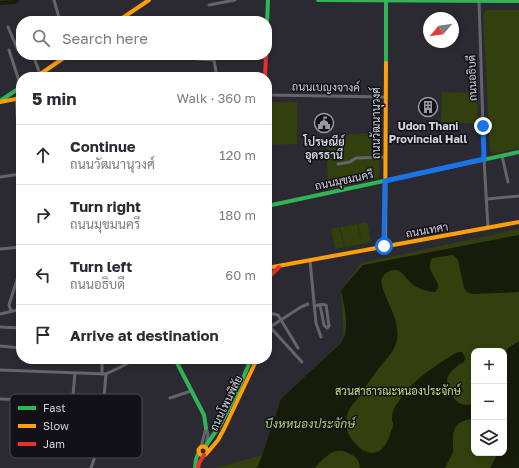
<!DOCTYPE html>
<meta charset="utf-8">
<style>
:root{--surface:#fff;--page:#f2f2f3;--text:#2b2b33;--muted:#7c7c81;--line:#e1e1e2}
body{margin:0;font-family:"Golos Text",Sarabun,sans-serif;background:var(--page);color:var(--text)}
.controls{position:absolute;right:12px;bottom:12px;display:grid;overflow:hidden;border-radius:8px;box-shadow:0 2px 6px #0003}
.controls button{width:36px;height:36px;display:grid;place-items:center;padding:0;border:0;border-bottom:1px solid var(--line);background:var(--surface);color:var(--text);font:20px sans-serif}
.compass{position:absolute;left:423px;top:12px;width:36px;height:36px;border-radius:50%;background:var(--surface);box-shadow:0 2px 6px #0003;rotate:241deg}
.stop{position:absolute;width:12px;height:12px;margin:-9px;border:3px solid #1a73e8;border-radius:50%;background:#fff}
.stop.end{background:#1a73e8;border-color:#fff;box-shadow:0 1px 4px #0008}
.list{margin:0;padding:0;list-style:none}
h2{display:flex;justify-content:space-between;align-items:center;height:52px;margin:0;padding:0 16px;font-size:17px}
h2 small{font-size:13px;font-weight:400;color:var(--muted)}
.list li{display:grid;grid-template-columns:26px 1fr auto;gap:12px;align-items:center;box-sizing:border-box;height:60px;padding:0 16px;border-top:1px solid var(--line)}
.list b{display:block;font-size:15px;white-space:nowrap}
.list p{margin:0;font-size:13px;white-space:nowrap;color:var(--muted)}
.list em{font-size:13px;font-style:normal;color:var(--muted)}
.icon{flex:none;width:22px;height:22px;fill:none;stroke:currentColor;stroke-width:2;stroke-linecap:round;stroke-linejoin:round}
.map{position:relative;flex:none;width:519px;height:468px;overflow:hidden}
.search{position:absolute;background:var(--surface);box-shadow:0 2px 6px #0003;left:16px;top:16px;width:256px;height:44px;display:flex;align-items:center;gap:10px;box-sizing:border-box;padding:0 14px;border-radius:16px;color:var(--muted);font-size:15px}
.panel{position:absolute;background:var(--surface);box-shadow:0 2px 6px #0003;left:16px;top:72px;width:256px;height:292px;border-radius:16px}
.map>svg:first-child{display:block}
.green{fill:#33400d;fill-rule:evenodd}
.water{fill:#161c09}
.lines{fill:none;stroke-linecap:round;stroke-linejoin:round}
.canal{stroke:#161c09;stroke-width:4}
.street{stroke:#65646e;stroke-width:3}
.fast{stroke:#30b455;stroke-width:4}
.slow{stroke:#ff9f0a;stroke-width:4}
.jam{stroke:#e5322d;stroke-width:4}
.route{stroke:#1a73e8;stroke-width:5}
.labels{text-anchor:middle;stroke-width:3;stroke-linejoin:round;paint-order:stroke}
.street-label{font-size:11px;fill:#d3d3dc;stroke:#111117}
.poi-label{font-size:11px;font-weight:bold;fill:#d3d3dc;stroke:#111117}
.park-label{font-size:11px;fill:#c0e17b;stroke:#111117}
.water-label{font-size:12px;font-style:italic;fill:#b2d36d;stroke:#111117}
.key{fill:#111117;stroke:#4b4b52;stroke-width:1}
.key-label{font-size:11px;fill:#d3d3dc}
</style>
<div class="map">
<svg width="519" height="468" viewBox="0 0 519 468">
<rect width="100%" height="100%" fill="#2b2a32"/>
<!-- green -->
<g class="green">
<polygon points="488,10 519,10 519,148 496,153 492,153 490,150 483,14 485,11"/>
<polygon points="442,92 477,93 478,124 441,122"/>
<polygon points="267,102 297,102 297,144 268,145"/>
<polygon points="377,133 380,173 376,179 328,190 327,143 340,142 349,134"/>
<polygon points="367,222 371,242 362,244 358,224"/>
<polygon points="357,224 362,244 345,247 340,227"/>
<polygon points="339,227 344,247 335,249 331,229"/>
<path d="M519,229V468H216L262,455L279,404L344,339L341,290L361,263ZM474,351H504V453H474Z"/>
</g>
<!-- water -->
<g class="water">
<path d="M519,235V292L472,294L467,292L464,288L458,260L453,255L432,258C431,261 429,264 430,268C431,276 444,285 435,292C427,292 415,288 409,281C405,277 403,273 398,270C389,269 379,275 382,285C382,289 385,293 386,297C392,310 401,329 396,343C394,351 388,357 383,363C374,374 366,386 358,398C354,403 348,409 347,416C345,426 347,434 353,441C357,445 361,450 367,452C378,456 386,447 389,437C390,436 390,433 391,431C391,430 393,428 393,426C394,423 391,421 392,418C392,412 395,405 399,401C411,381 435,366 454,354L459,352H462C464,355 466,357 465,360C464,362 462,363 460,364C448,373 443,378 451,393C453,397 457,403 462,404C465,405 470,405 474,404V418H472L459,423L455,428L453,434V452L445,468H360C359,460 357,457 350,454C346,452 342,450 337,451C329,452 320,462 315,468H256L258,466L262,455L281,399L341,343C351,328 344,307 341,290L363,265Z"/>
<polygon points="519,341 519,468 490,468 498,453 504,453 504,352 508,348"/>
</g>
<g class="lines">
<!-- canal -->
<polyline class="canal" points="0,3 14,2 17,0"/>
<!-- street -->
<g class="street">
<polyline points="54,0 60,21"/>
<polyline points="479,0 484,159 488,228"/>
<polyline points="209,5 235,0"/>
<polyline points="8,27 18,50 21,51"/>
<polyline points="9,50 21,87"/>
<polyline points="33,55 40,74"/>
<polyline points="241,56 266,58"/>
<polyline points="198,59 214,60 217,77"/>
<polyline points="267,95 385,97"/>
<polyline points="16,98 21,172"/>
<polyline points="502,156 508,182"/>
<polyline points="338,164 350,162 356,158 385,157"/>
<polyline points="0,177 21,174"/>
<polyline points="487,199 519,196"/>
<polyline points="21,213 21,216"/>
<polyline points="0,249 21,247"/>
<polyline points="310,261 316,323 321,337"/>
<path d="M315,306C318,305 322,304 326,305L329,326L327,328L324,325L320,305"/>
<polyline points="11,311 9,305 21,267"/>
<polyline points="0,314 21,309"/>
<polyline points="267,314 274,314 278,315 298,348"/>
<polyline points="267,326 270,327 302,362"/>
<polyline points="0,327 21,328"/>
<polyline points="270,327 301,307 308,304"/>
<polyline points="0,346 21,348"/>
<polyline points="0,370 106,374 137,359"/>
<polyline points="102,374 102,359"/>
<polyline points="170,398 191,391"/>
<polyline points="0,399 72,401"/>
<polyline points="52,418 71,419"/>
<polyline points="70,428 75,373"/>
<polyline points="206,445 208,434 206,428"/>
<polyline points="201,447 206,428"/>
<polyline points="91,468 100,442 106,374"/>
</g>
<!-- fast -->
<g class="fast">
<polyline points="318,0 519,1"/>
<polyline points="267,24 268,0"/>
<polyline points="386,63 386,0"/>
<polyline points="0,101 21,87"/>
<polyline points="267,206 519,152"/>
<polyline points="175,359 204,415 206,428"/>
<polyline points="205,447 220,425 236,395 251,359"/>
<polyline points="195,468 196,459 199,452"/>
</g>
<!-- slow -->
<g class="slow">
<polyline points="118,21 149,0"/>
<polyline points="36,77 68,55"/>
<polyline points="0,102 21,98"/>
<polyline points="385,246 386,63"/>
<polyline points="267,268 519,222"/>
<circle cx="203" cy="451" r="4.5"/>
<polyline points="208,452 218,440 224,429 257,359"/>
</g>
<!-- jam -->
<g class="jam">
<polyline points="265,77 266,55"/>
<polyline points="267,281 271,275 279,267"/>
<polyline points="198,468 199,463 204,455"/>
</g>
</g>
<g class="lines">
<!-- route -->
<polyline class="route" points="384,246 385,181 484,159 483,126"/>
</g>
<!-- icons -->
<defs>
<g id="building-ring" transform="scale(1)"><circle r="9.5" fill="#111117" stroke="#9898a0" stroke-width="1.5"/><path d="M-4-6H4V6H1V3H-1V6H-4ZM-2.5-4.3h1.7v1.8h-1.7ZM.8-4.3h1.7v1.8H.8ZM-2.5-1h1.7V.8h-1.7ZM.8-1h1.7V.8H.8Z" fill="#9898a0"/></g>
<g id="civic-ring" transform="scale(1)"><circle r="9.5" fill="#111117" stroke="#9898a0" stroke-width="1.5"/><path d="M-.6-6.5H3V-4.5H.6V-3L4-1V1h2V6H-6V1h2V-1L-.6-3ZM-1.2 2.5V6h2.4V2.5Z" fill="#9898a0"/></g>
</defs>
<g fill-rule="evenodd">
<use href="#building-ring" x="428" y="107"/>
<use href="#civic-ring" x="324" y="123"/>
</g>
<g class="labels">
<!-- street labels -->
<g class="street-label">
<text transform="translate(472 78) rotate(-92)" y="4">ถนนอธิบดี</text>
<text transform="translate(326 87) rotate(1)" y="4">ถนนเบญงจางค์</text>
<text transform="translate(376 123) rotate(-90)" y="4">ถนนวัฒนานุวงศ์</text>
<text transform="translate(344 180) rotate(-12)" y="4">ถนนมุขมนครี</text>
<text transform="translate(427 230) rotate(-10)" y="4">ถนนเทศา</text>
<text transform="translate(226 403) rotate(-64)" y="4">ถนนโพนพิสัย</text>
</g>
<!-- poi labels -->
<g class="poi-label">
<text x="428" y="130">Udon Thani<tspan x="428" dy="13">Provincial Hall</tspan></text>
<text x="324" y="146">โปรษณีย์<tspan x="324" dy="13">อุดรธานี</tspan></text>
</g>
<!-- park labels -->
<g class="park-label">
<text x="398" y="395">สวนสาธารณะหนองประจักษ์</text>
</g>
<!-- water labels -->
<g class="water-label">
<text x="310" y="428">บึงหหนองประจักษ์</text>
</g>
</g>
<!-- legend -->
<rect x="10" y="394" width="132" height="64" rx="6" class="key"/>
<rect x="18" y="406" width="18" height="4" fill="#30b455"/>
<rect x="18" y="424" width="18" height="4" fill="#ff9f0a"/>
<rect x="18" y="442" width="18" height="4" fill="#e5322d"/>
<g class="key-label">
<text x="43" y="412">Fast</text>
<text x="43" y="430">Slow</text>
<text x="43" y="448">Jam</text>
</g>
</svg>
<div class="controls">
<button>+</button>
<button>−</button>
<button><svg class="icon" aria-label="layers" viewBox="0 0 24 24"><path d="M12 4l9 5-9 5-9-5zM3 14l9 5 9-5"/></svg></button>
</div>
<svg class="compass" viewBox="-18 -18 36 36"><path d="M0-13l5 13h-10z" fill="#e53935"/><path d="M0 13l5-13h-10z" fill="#7c7c81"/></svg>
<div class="stop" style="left:384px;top:246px"></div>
<div class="stop end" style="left:483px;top:126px"></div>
<div class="search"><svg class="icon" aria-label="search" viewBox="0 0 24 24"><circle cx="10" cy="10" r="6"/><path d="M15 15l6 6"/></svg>Search here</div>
<section class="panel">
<h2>5 min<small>Walk · 360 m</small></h2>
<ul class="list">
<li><svg class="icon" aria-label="ahead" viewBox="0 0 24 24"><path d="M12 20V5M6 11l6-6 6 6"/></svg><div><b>Continue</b><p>ถนนวัฒนานุวงศ์</p></div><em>120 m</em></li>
<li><svg class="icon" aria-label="right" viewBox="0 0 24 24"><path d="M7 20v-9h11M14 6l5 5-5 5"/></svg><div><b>Turn right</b><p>ถนนมุขมนครี</p></div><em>180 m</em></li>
<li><svg class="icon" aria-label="left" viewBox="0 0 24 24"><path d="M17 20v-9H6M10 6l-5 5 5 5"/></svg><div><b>Turn left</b><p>ถนนอธิบดี</p></div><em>60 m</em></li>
<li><svg class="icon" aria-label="arrive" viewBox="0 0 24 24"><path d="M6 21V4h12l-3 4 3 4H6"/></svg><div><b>Arrive at destination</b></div></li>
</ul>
</section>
</div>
